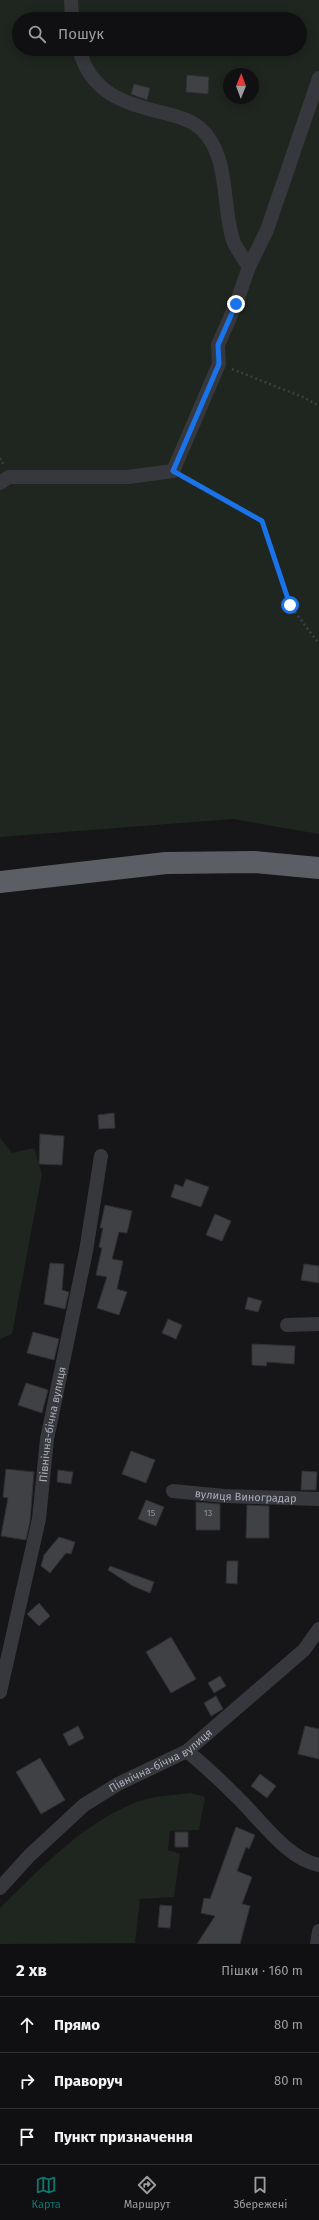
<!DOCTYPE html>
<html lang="uk">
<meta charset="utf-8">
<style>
:root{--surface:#101012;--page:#19191b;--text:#f1f3f6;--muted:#9c9d9f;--line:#303032;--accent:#0f766e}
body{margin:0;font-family:"Fira Sans",sans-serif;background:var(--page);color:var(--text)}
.compass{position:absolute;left:223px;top:68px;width:36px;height:36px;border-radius:50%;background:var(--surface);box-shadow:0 2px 10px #0003;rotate:1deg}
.stop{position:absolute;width:12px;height:12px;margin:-9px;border:3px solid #1a73e8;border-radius:50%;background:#fff}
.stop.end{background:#1a73e8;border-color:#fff;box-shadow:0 1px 4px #0008}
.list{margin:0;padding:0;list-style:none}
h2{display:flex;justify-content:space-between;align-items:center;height:52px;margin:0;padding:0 16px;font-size:17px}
h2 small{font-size:13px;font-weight:400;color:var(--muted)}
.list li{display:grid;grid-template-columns:26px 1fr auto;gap:12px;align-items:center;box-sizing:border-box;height:56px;padding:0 16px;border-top:1px solid var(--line)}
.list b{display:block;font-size:15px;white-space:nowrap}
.list em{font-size:13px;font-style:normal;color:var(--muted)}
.icon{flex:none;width:22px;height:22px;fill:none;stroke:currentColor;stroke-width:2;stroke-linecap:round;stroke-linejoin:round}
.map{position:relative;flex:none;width:319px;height:1944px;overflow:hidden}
.search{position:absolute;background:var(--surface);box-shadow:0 2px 10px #0003;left:12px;right:12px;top:12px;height:44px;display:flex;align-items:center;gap:10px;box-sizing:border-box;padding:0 14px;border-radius:22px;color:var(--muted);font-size:15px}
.sheet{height:220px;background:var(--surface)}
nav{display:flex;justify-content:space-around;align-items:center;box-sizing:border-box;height:56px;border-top:1px solid var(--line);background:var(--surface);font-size:11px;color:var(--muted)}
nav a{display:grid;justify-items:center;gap:2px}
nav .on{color:var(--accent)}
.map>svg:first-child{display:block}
.green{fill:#1e261f;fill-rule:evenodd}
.building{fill:#404145;stroke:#303034}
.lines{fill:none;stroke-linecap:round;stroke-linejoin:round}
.path{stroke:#3d3f44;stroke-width:2.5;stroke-dasharray:2 3;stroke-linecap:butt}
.minor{stroke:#37383d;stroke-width:14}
.trunk{stroke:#5b5e65;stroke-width:22}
.route{stroke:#1a73e8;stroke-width:5}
.labels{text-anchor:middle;stroke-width:3.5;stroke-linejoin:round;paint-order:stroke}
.number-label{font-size:9px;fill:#8e929b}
.street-label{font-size:11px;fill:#a8adb8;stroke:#111113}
</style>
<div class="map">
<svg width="319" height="1944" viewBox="0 0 319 1944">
<rect width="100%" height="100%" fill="#161618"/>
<!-- green -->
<g class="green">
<path d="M0,0H319V834L233,819L0,837ZM19,19H300V49H19ZM229,74H253V98H229Z"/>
<polygon points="0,1138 12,1153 34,1148 42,1174 12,1334 0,1339"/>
<path d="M191,1793L205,1797L199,1830L170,1831L168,1850L180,1854L174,1897L140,1899L135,1943L0,1944V1908C40,1869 81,1825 134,1803C151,1796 172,1795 191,1793Z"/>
</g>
<!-- building -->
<g class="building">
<polygon points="187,75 209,77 208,94 186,92"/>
<polygon points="134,84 150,88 147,100 131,94"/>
<polygon points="114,1113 115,1128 99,1129 98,1115"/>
<polygon points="40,1134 64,1136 62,1165 39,1164"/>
<polygon points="186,1179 209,1187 201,1207 171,1197 175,1184 183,1187"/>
<polygon points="105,1205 132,1211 127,1233 119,1232 112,1259 123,1261 117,1289 127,1292 119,1315 97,1308 107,1277 96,1275 102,1248 99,1247 103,1228 100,1228"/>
<polygon points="215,1214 231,1221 222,1241 206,1235"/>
<polygon points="50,1263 64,1264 62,1290 69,1292 65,1309 44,1304"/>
<polygon points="304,1264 319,1266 319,1283 301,1280"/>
<polygon points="248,1297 262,1301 258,1312 245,1309"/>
<polygon points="168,1319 182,1325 176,1339 162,1333"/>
<polygon points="33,1332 59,1339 54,1360 27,1353"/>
<polygon points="252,1344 295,1346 294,1364 267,1362 266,1366 252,1365"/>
<polygon points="26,1383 48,1390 42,1413 18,1405"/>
<polygon points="131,1451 155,1460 146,1483 122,1474"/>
<polygon points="6,1469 34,1472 30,1521 26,1540 1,1536 8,1498 3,1497"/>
<polygon points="58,1470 73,1472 71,1484 57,1482"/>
<polygon points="302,1471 317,1472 316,1490 301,1490"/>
<polygon points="146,1500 164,1507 156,1526 138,1519"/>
<polygon points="196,1502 220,1504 220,1530 196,1530"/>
<polygon points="247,1505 269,1506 269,1538 246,1538"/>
<polygon points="59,1537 75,1542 71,1554 66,1553 50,1573 41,1566 44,1555"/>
<polygon points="227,1561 238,1561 237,1584 226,1583"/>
<polygon points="110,1566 154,1582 150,1593 133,1586 108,1570"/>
<polygon points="39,1603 50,1616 39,1626 27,1614"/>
<polygon points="171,1637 196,1679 171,1693 146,1652"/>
<polygon points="220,1676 226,1686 214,1693 208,1683"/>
<polygon points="216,1696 223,1709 211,1716 204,1703"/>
<polygon points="78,1726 84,1738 69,1746 63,1734"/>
<polygon points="305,1726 319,1729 319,1759 298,1754"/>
<polygon points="40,1758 65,1800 41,1814 16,1772"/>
<polygon points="260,1774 276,1786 267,1798 251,1786"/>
<polygon points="236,1827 255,1835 249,1849 246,1847 237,1871 252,1877 242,1904 250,1906 240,1944 197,1944 215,1916 201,1913 204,1898 210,1899"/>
<rect x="175" y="1832" width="13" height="15"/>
<polygon points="160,1905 172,1906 170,1928 158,1927"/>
</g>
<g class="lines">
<!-- path -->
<g class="path">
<polyline points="232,369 305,398 319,406"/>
<polyline points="0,458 3,464"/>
<polyline points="185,478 262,521 290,605 319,644"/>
</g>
<!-- minor -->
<g class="minor">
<polyline points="71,0 72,19"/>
<path d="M79,49C91,94 124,103 164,113C176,116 189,119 200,128C231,155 221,208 234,243C238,251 244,259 249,267"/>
<polyline points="0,483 9,477 128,477 173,471 219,364 218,345 236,304 249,267 267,230 319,78"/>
<polyline points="287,1325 319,1324"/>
<path id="s1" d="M173,1491L224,1496L319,1499"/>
<path id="s2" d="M0,1692L39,1519L47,1439L86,1251L101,1156"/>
<path d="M187,1751C205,1766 221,1781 237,1797C260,1819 287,1859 319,1865"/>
<path id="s3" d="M0,1888L29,1856L84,1805L118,1784L187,1751L304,1650L319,1629"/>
<polyline points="317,1944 319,1931"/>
</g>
<!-- trunk -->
<polyline class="trunk" points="0,882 166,863 254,862 319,868"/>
</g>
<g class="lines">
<!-- route -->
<polyline class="route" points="236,304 218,345 219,364 173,471 262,521 290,605"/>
</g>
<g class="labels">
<!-- number labels -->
<g class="number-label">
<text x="151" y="1516">15</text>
<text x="208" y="1516">13</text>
</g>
<!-- street labels -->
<g class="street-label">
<text dy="4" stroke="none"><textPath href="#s2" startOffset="273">Північна-бічна вулиця</textPath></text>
<text dy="4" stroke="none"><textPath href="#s1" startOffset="73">вулиця Виноградар</textPath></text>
<text dy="4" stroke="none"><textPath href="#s3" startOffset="207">Північна-бічна вулиця</textPath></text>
</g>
</g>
</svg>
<svg class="compass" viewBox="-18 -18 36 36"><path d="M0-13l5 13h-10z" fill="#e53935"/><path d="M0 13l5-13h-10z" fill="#9c9d9f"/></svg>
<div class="stop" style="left:290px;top:605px"></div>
<div class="stop end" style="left:236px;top:304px"></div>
<div class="search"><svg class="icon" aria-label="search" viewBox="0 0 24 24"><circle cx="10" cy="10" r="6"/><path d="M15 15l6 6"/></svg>Пошук</div>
</div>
<section class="sheet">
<h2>2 хв<small>Пішки · 160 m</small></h2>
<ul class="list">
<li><svg class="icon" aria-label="ahead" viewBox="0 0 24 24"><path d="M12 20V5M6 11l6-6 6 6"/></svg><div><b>Прямо</b></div><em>80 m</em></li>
<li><svg class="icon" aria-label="right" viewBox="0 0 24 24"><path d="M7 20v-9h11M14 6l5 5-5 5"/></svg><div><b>Праворуч</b></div><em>80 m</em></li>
<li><svg class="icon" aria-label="arrive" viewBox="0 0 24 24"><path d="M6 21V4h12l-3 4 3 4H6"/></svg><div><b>Пункт призначення</b></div></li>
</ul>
</section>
<nav>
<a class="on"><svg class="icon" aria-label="map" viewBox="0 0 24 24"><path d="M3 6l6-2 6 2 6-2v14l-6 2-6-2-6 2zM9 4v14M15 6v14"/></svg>Карта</a>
<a><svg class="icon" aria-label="directions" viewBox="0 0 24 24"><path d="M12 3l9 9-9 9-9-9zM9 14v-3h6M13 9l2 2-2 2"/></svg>Маршрут</a>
<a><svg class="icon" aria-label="saved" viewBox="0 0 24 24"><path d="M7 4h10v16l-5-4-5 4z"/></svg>Збережені</a>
</nav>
